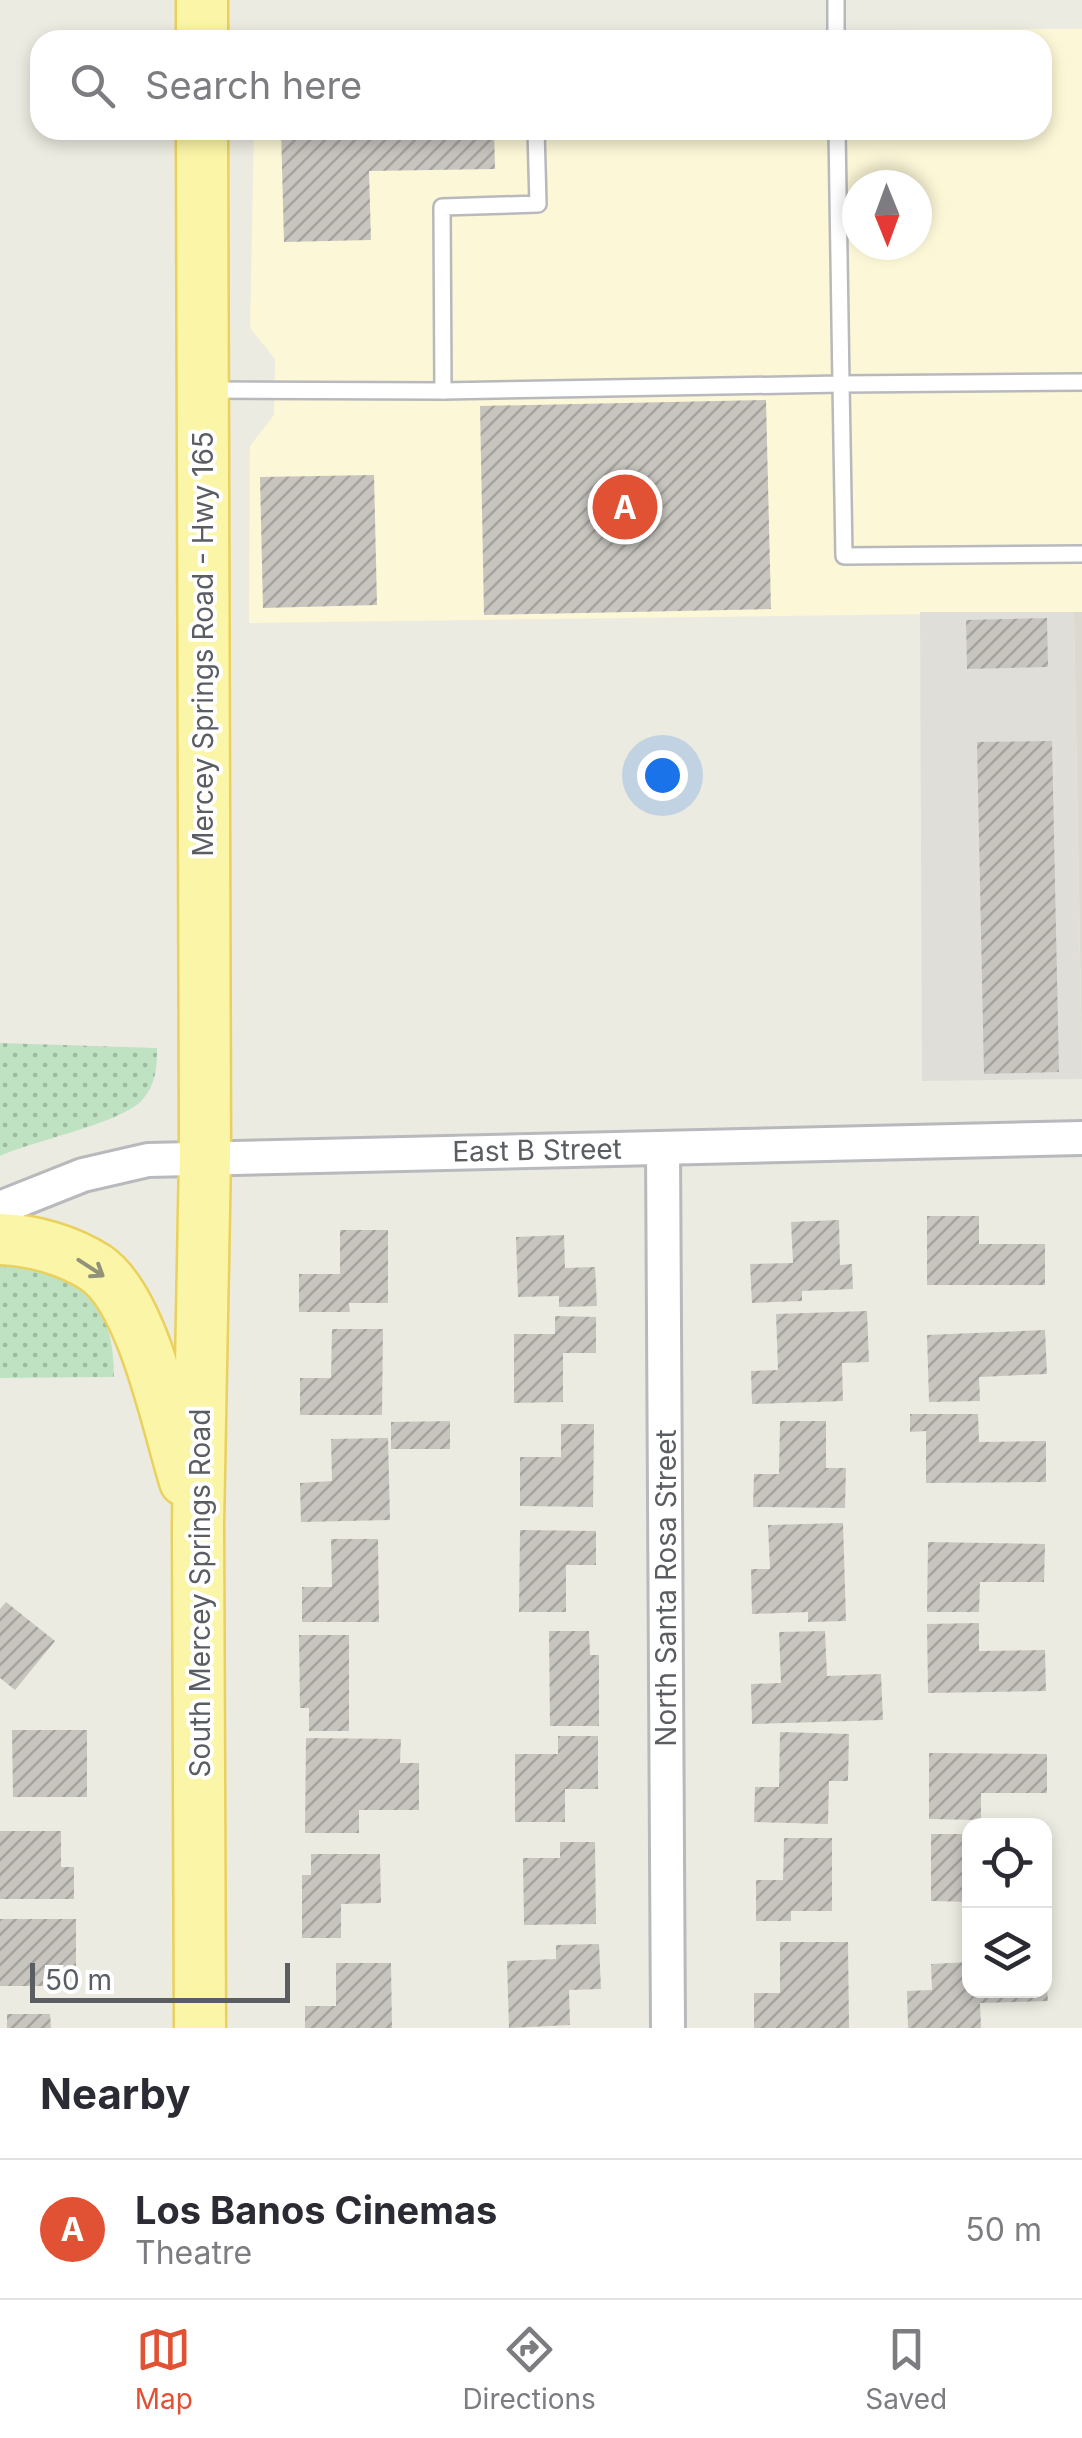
<!DOCTYPE html>
<style>
:root{--surface:#fff;--page:#f7f7f7;--text:#2b2b33;--muted:#7c7c81;--line:#e1e1e2;--accent:#e15133}
body{margin:0;font-family:Inter,sans-serif;background:var(--page);color:var(--text)}
.controls{position:absolute;right:30px;bottom:30px;display:grid;overflow:hidden;border-radius:20px;box-shadow:0 5px 15px #0003}
.controls button{width:90px;height:90px;display:grid;place-items:center;padding:0;border:0;border-bottom:2px solid var(--line);background:var(--surface);color:var(--text);font:50px sans-serif}
.compass{position:absolute;left:842px;top:170px;width:90px;height:90px;border-radius:50%;background:var(--surface);box-shadow:0 5px 15px #0003;rotate:179deg}
.scale{position:absolute;left:30px;bottom:25px;width:260px;box-sizing:border-box;padding-left:10px;border:5px solid #5a5d62;border-top:0;font-size:28px;line-height:35px;white-space:nowrap;color:#5a5d62;-webkit-text-stroke:8px #fff;paint-order:stroke}
.you{position:absolute;left:662px;top:775px;width:35px;height:35px;margin:-25px;border:8px solid #fff;border-radius:50%;background:#1a73e8;box-shadow:0 0 0 15px #1a73e833}
.badge{display:grid;place-items:center;width:65px;height:65px;border-radius:50%;background:var(--accent);color:#fff;font-size:32px;font-weight:700}
.pin{position:absolute;translate:-50% -50%;border:5px solid #fff;box-shadow:0 2px 10px #0006}
.list{margin:0;padding:0;list-style:none}
h2{display:flex;justify-content:space-between;align-items:center;height:130px;margin:0;padding:0 40px;font-size:42px}
h2 small{font-size:32px;font-weight:400;color:var(--muted)}
.list li{display:grid;grid-template-columns:65px 1fr auto;gap:30px;align-items:center;box-sizing:border-box;height:140px;padding:0 40px;border-top:2px solid var(--line)}
.list b{display:block;font-size:38px;white-space:nowrap}
.list p{margin:0;font-size:32px;white-space:nowrap;color:var(--muted)}
.list em{font-size:32px;font-style:normal;color:var(--muted)}
.icon{flex:none;width:55px;height:55px;fill:none;stroke:currentColor;stroke-width:2;stroke-linecap:round;stroke-linejoin:round}
.map{position:relative;flex:none;width:1082px;height:2028px;overflow:hidden}
.search{position:absolute;background:var(--surface);box-shadow:0 5px 15px #0003;left:30px;right:30px;top:30px;height:110px;display:flex;align-items:center;gap:25px;box-sizing:border-box;padding:0 35px;border-radius:30px;color:var(--muted);font-size:38px}
.sheet{height:270px;background:var(--surface)}
nav{display:flex;justify-content:space-around;align-items:center;box-sizing:border-box;height:140px;border-top:2px solid var(--line);background:var(--surface);font-size:28px;color:var(--muted)}
nav a{display:grid;justify-items:center;gap:5px}
nav .on{color:var(--accent)}
.map>svg:first-child{display:block}
.commercial{fill:#fcf7d7;fill-rule:evenodd}
.industrial{fill:#e0ded9}
.education{fill:#dcdad0}
.grass{fill:url(#grass-dots)}
.building{fill:url(#building-hatch)}
.lines{fill:none;stroke-linecap:round;stroke-linejoin:round}
.lane-casing{stroke:#b7b9bd;stroke-width:20}
.street-casing{stroke:#b7b9bd;stroke-width:38}
.primary-casing{stroke:#ead05c;stroke-width:55}
.lane{stroke:#fff;stroke-width:15}
.street{stroke:#fff;stroke-width:32}
.primary{stroke:#fbf5a8;stroke-width:50}
.oneway{stroke:#92927a}
.labels{text-anchor:middle;stroke-width:8;stroke-linejoin:round;paint-order:stroke}
.street-label{font-size:28px;fill:#5a5d62;stroke:#fff}
</style>
<div class="map">
<svg width="1082" height="2028" viewBox="0 0 1082 2028">
<defs>
<pattern id="grass-dots" width="8" height="8" patternUnits="userSpaceOnUse" patternTransform="scale(2.5)"><rect width="8" height="8" fill="#bfe3c2"/><path d="M2 2h.1M6 6h.1" fill="none" stroke="#9ebba1" stroke-width="1.8" stroke-linecap="round"/></pattern>
<pattern id="building-hatch" width="6" height="6" patternUnits="userSpaceOnUse" patternTransform="scale(2.5)"><rect width="6" height="6" fill="#c8c5bf"/><path d="M-1 1l2-2M0 6l6-6M5 7l2-2" fill="none" stroke="#a5a39f"/></pattern>
</defs>
<rect width="100%" height="100%" fill="#ecebe1"/>
<!-- commercial -->
<path class="commercial" d="M1082,29V612L249,623L250,446L274,415L275,359L250,328L254,130H1042V40H276L304,33ZM857,185H917V245H857Z"/>
<!-- industrial -->
<polygon class="industrial" points="920,612 1074,612 1082,1079 922,1081"/>
<!-- education -->
<polygon class="education" points="1074,612 1082,612 1082,1060"/>
<!-- grass -->
<g class="grass">
<path d="M0,1043L157,1048C157,1067 156,1084 143,1099C123,1123 35,1140 0,1156Z"/>
<path d="M0,1261C76,1277 113,1291 114,1377L0,1378Z"/>
</g>
<!-- building -->
<g class="building">
<polygon points="281,130 494,130 495,169 369,171 371,240 284,242"/>
<polygon points="766,400 771,609 484,615 480,406"/>
<polygon points="374,475 377,605 263,608 260,477"/>
<polygon points="1047,618 1048,667 967,669 966,620"/>
<polygon points="1052,741 1059,1072 984,1074 977,742"/>
<polygon points="927,1216 979,1216 979,1244 1045,1244 1045,1285 927,1285"/>
<polygon points="839,1220 840,1265 852,1264 853,1289 802,1291 802,1301 752,1303 750,1264 793,1263 791,1222"/>
<polygon points="340,1230 388,1230 388,1303 349,1303 350,1312 299,1312 299,1274 340,1274"/>
<polygon points="564,1235 565,1268 595,1267 597,1306 559,1307 559,1296 518,1297 516,1237"/>
<polygon points="867,1311 869,1362 842,1363 843,1401 752,1404 751,1371 778,1370 776,1314"/>
<polygon points="555,1316 596,1317 596,1353 563,1353 563,1402 514,1403 514,1334 555,1334"/>
<polygon points="332,1329 383,1329 382,1415 300,1415 300,1378 331,1378"/>
<polygon points="1045,1330 1047,1374 979,1377 980,1401 929,1402 927,1335"/>
<polygon points="910,1414 978,1414 979,1442 1046,1441 1046,1482 926,1483 926,1431 910,1432"/>
<polygon points="450,1421 450,1449 391,1449 391,1422"/>
<polygon points="780,1421 826,1421 826,1468 846,1468 845,1508 753,1507 754,1474 779,1474"/>
<polygon points="561,1424 594,1424 593,1507 520,1506 520,1457 561,1457"/>
<polygon points="388,1438 390,1520 301,1522 300,1483 332,1481 331,1439"/>
<polygon points="843,1523 846,1621 808,1622 808,1612 752,1614 751,1569 770,1569 768,1525"/>
<polygon points="520,1530 596,1531 596,1565 566,1565 566,1612 519,1612"/>
<polygon points="331,1539 378,1539 379,1622 302,1622 302,1587 332,1587"/>
<polygon points="928,1542 1045,1544 1044,1582 980,1582 979,1612 927,1612"/>
<polygon points="6,1602 55,1641 15,1690 0,1678 0,1609"/>
<polygon points="979,1623 979,1651 1045,1650 1046,1691 928,1693 927,1624"/>
<polygon points="549,1631 589,1631 590,1655 599,1655 599,1726 550,1726"/>
<polygon points="825,1631 827,1676 881,1674 883,1720 752,1724 751,1684 781,1683 779,1632"/>
<polygon points="299,1635 349,1635 349,1731 309,1731 309,1708 300,1708"/>
<polygon points="12,1730 87,1730 87,1797 13,1797"/>
<polygon points="780,1732 849,1734 848,1781 829,1781 828,1824 754,1822 755,1787 779,1787"/>
<polygon points="558,1736 598,1736 598,1789 565,1789 565,1822 515,1822 515,1754 558,1754"/>
<polygon points="306,1738 401,1739 400,1763 419,1763 419,1810 359,1810 359,1833 305,1833"/>
<polygon points="929,1753 1047,1754 1047,1793 981,1793 981,1820 929,1819"/>
<polygon points="0,1831 61,1831 61,1867 74,1867 74,1899 0,1899"/>
<polygon points="931,1834 970,1834 970,1902 931,1901"/>
<polygon points="784,1838 832,1838 832,1911 791,1911 791,1921 756,1921 756,1880 783,1880"/>
<polygon points="560,1842 595,1842 596,1924 524,1925 523,1858 560,1858"/>
<polygon points="311,1854 380,1854 381,1903 341,1904 341,1938 302,1938 302,1875 311,1875"/>
<rect x="0" y="1919" width="76" height="67"/>
<polygon points="780,1942 848,1942 849,2028 754,2028 754,1993 780,1993"/>
<polygon points="599,1944 601,1989 569,1990 570,2025 509,2028 507,1961 556,1959 556,1945"/>
<polygon points="970,1962 970,1990 1047,1990 1048,2001 980,2003 981,2028 908,2028 907,1991 932,1990 931,1964"/>
<polygon points="336,1963 391,1963 392,2028 305,2028 305,2006 336,2006"/>
<polygon points="7,2014 50,2014 51,2028 7,2028"/>
</g>
<g class="lines">
<!-- lane casing -->
<g class="lane-casing">
<g id="lane">
<polyline points="836,0 836,40"/>
<polyline points="1082,382 841,384 844,556 1082,554"/>
<polyline points="211,390 443,391 841,384 837,130"/>
<polyline points="443,391 442,207 538,204 536,130"/>
</g>
</g>
<!-- street casing -->
<g class="street-casing">
<g id="street">
<polyline points="663,1148 668,2028"/>
<polyline points="0,1208 83,1175 148,1160 1082,1138"/>
</g>
</g>
<!-- primary casing -->
<g class="primary-casing">
<g id="primary">
<polyline points="202,0 202,40"/>
<path d="M0,1239C32,1240 68,1250 96,1268C143,1300 168,1426 185,1481"/>
<polyline points="200,2028 198,1524 205,1157 202,130"/>
</g>
</g>
<!-- lane -->
<use href="#lane" class="lane"/>
<!-- street -->
<use href="#street" class="street"/>
<!-- primary -->
<use href="#primary" class="primary"/>
</g>
<!-- one-way arrows -->
<defs><path id="oneway-shaft" d="M-6 0H5M1.5-3L5.5 0L1.5 3" fill="none" stroke-width="1.6" stroke-linecap="round" stroke-linejoin="round" transform="scale(2.5)"/></defs>
<use class="oneway" href="#oneway-shaft" transform="translate(91 1268) rotate(33)"/>
<g class="labels">
<!-- street labels -->
<g class="street-label">
<text transform="translate(203 644) rotate(-90)" y="10">Mercey Springs Road - Hwy 165</text>
<text transform="translate(537 1150) rotate(-1)" y="10">East B Street</text>
<text transform="translate(666 1588) rotate(-90)" y="10">North Santa Rosa Street</text>
<text transform="translate(200 1593) rotate(-90)" y="10">South Mercey Springs Road</text>
</g>
</g>
</svg>
<div class="controls">
<button><svg class="icon" aria-label="locate" viewBox="0 0 24 24"><circle cx="12" cy="12" r="6"/><path d="M12 2v4M12 18v4M2 12h4M18 12h4"/></svg></button>
<button><svg class="icon" aria-label="layers" viewBox="0 0 24 24"><path d="M12 4l9 5-9 5-9-5zM3 14l9 5 9-5"/></svg></button>
</div>
<svg class="compass" viewBox="-18 -18 36 36"><path d="M0-13l5 13h-10z" fill="#e53935"/><path d="M0 13l5-13h-10z" fill="#7c7c81"/></svg>
<div class="scale">50 m</div>
<div class="you"></div>
<div class="pin badge" style="left:625px;top:507px">A</div>
<div class="search"><svg class="icon" aria-label="search" viewBox="0 0 24 24"><circle cx="10" cy="10" r="6"/><path d="M15 15l6 6"/></svg>Search here</div>
</div>
<section class="sheet">
<h2>Nearby<small></small></h2>
<ul class="list">
<li><span class="badge">A</span><div><b>Los Banos Cinemas</b><p>Theatre</p></div><em>50 m</em></li>
</ul>
</section>
<nav>
<a class="on"><svg class="icon" aria-label="map" viewBox="0 0 24 24"><path d="M3 6l6-2 6 2 6-2v14l-6 2-6-2-6 2zM9 4v14M15 6v14"/></svg>Map</a>
<a><svg class="icon" aria-label="directions" viewBox="0 0 24 24"><path d="M12 3l9 9-9 9-9-9zM9 14v-3h6M13 9l2 2-2 2"/></svg>Directions</a>
<a><svg class="icon" aria-label="saved" viewBox="0 0 24 24"><path d="M7 4h10v16l-5-4-5 4z"/></svg>Saved</a>
</nav>
